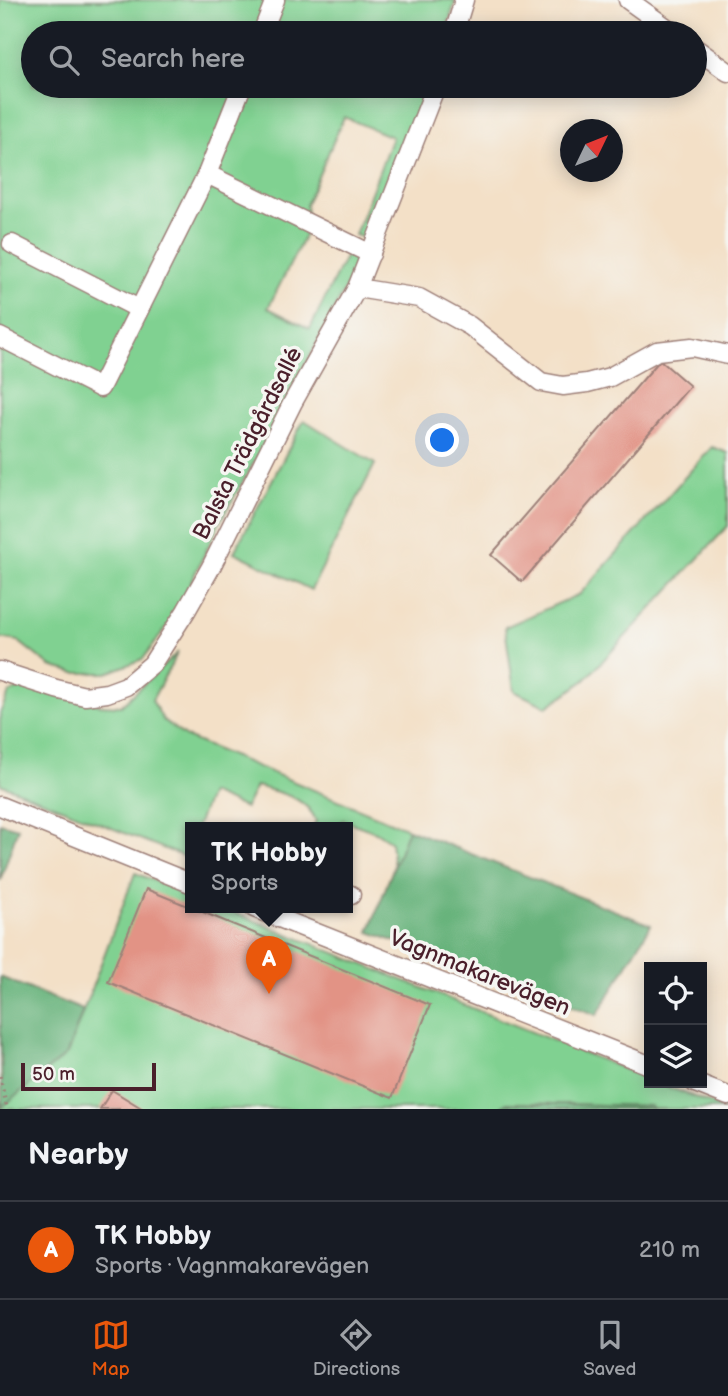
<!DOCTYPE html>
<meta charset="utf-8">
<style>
:root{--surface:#171b24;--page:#20242c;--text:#f1f3f6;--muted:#9ea1a6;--line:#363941;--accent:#ea580c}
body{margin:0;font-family:"Balsamiq Sans",sans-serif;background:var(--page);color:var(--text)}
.controls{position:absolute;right:21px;bottom:21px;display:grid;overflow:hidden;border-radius:0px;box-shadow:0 4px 18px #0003}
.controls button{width:63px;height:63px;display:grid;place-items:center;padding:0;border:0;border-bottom:2px solid var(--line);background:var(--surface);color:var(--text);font:35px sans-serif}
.compass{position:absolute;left:560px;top:119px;width:63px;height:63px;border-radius:50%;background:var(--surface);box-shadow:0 4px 18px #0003;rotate:47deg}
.scale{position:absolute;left:21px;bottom:18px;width:135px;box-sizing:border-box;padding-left:7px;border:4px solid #4a1f2b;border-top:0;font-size:19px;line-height:24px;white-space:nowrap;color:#4a1f2b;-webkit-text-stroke:5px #f6f6f2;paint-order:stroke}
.you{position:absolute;left:443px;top:441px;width:24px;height:24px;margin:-18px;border:5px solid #fff;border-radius:50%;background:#1a73e8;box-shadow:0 0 0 10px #1a73e833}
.badge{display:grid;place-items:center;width:46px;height:46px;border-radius:50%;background:var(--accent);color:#fff;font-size:23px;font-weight:700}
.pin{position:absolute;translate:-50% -58px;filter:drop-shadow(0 2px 4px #0008)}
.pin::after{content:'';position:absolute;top:37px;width:24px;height:21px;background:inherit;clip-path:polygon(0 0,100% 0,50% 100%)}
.popup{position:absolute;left:185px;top:822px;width:168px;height:91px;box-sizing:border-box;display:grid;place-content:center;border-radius:0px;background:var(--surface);filter:drop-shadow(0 2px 5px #0005);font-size:23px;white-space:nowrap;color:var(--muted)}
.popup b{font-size:26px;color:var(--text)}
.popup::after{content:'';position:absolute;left:50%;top:100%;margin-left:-14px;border:14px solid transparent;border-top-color:var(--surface)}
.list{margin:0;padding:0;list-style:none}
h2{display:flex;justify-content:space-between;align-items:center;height:91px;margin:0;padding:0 28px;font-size:30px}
h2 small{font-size:23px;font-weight:400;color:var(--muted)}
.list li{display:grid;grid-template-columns:46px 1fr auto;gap:21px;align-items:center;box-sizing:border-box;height:98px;padding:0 28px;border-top:2px solid var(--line)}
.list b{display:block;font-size:26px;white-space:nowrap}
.list p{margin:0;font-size:23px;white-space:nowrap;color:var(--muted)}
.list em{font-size:23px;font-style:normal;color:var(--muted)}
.icon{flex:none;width:38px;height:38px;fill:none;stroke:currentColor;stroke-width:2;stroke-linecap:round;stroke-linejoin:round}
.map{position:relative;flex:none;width:728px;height:1109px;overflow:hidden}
.search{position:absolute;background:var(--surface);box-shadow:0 4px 18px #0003;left:21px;right:21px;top:21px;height:77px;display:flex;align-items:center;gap:18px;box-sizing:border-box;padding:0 24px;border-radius:38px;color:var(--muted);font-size:26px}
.sheet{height:189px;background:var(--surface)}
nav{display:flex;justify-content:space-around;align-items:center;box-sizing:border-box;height:98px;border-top:2px solid var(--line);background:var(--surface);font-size:19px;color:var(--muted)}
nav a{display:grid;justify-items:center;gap:4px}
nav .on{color:var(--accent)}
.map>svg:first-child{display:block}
.green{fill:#80d191;stroke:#65785e;stroke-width:2}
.forest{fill:#68b37b;stroke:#596953;stroke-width:2}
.building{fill:#e29385}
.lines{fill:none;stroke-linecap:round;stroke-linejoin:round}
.minor-casing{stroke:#9e8079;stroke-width:21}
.path{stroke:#9e8079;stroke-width:3.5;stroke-dasharray:2 5;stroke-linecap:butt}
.minor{stroke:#fff;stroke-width:18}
.labels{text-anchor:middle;stroke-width:7;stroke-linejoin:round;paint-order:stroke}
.street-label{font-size:23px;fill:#4a1f2b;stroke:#f6f6f2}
</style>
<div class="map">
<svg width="728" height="1109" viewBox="0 0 728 1109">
<rect width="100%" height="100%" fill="#f6f6f2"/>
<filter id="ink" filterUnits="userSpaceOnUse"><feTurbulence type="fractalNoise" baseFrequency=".0143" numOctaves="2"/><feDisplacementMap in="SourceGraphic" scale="14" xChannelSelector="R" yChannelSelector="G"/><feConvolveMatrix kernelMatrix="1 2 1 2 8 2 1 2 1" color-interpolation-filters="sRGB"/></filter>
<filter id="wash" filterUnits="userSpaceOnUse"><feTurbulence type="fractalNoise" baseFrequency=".00686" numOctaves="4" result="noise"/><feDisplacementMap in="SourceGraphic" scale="28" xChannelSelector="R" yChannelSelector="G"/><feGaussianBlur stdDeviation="1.57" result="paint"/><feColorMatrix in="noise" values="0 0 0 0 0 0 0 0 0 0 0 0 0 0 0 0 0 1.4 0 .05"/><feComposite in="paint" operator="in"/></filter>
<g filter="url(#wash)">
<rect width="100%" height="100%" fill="#f3e0c7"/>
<!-- green -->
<g class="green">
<polygon points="0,0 456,0 445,33 33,33 33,86 429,86 368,239 355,235 392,137 344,117 306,204 308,229 268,308 310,329 348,251 354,256 356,267 268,438 221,520 174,617 143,659 107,673 75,673 50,666 18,641 0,638"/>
<polygon points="304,420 375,464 311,590 234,552"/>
<polygon points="712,447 728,453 728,526 585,680 547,707 514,691 505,627 580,594"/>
<path d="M178,652L152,700L163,720L186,737L408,829L394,869L391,842L376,832L343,820L332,828H313L316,821C306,796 280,793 256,786L245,808L210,793L196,828H190V842L185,857L0,784V713L9,693L23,687L100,705L121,706Z"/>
<polygon points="135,873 190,895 190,908 223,908 649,1079 649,1083 658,1083 725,1109 652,1109 650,1106 507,1103 499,1109 0,1109 0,1101 2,1107 67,1054"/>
</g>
<!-- forest -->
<g class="forest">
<polygon points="0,823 18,828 0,881"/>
<polygon points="408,829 651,925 597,1015 369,932"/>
<polygon points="0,977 83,1010 67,1054 2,1107"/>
<polygon points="507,1103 650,1106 652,1109 499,1109"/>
</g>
<g id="blocks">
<!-- building -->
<g class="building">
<polygon points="660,360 690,386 522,582 491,555"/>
<polygon points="146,889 430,1005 392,1098 108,982"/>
<polygon points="112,1090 143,1109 100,1109"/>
</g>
</g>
</g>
<g filter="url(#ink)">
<use href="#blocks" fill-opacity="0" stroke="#9e8079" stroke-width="2"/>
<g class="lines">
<!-- minor casing -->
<g class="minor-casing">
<g id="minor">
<polyline points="628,0 674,33"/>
<polyline points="262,33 275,0"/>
<polyline points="454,33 464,0"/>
<polyline points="695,48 728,72"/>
<polyline points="207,174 371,254"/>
<polyline points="12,244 139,309"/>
<polyline points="357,288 419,298 470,326 541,382 563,386 587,383 610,377 657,351 692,347 728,355"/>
<polyline points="0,337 100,388 207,174 242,86"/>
<polyline points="0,671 56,689 85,696 107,693 126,686 152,664 186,611 211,567 293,402 357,288 436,86"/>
<polyline points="0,806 190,883"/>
<polyline points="348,894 351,895"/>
<polyline points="254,908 649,1065"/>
<polyline points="695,1083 728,1096"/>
</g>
</g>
<!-- path -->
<polyline class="path" points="0,1076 7,1109"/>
<!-- minor -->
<use href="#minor" class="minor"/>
</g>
</g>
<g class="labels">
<!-- street labels -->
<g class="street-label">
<text transform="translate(247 443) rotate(-63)" y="8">Balsta Trädgårdsallé</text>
<text transform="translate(480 972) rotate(22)" y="8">Vagnmakarevägen</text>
</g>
</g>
</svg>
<div class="controls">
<button><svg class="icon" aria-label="locate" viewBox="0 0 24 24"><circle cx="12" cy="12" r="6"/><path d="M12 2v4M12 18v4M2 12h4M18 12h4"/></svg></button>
<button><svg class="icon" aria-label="layers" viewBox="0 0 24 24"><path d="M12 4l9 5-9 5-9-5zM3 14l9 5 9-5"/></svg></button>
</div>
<svg class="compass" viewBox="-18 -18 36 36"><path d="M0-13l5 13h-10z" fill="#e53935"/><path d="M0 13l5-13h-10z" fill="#9ea1a6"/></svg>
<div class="scale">50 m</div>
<div class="you"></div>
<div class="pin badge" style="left:269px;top:994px">A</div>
<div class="popup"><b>TK Hobby</b>Sports</div>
<div class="search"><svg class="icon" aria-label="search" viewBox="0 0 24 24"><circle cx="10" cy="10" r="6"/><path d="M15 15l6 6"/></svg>Search here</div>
</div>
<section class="sheet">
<h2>Nearby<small></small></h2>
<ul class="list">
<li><span class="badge">A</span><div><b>TK Hobby</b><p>Sports · Vagnmakarevägen</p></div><em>210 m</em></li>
</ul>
</section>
<nav>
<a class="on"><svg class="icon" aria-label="map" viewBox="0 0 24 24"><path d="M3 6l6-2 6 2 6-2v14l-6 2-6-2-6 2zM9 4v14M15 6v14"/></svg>Map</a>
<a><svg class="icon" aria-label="directions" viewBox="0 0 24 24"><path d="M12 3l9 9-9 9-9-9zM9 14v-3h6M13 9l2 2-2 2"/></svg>Directions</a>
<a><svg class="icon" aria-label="saved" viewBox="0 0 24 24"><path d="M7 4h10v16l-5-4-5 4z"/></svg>Saved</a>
</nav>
